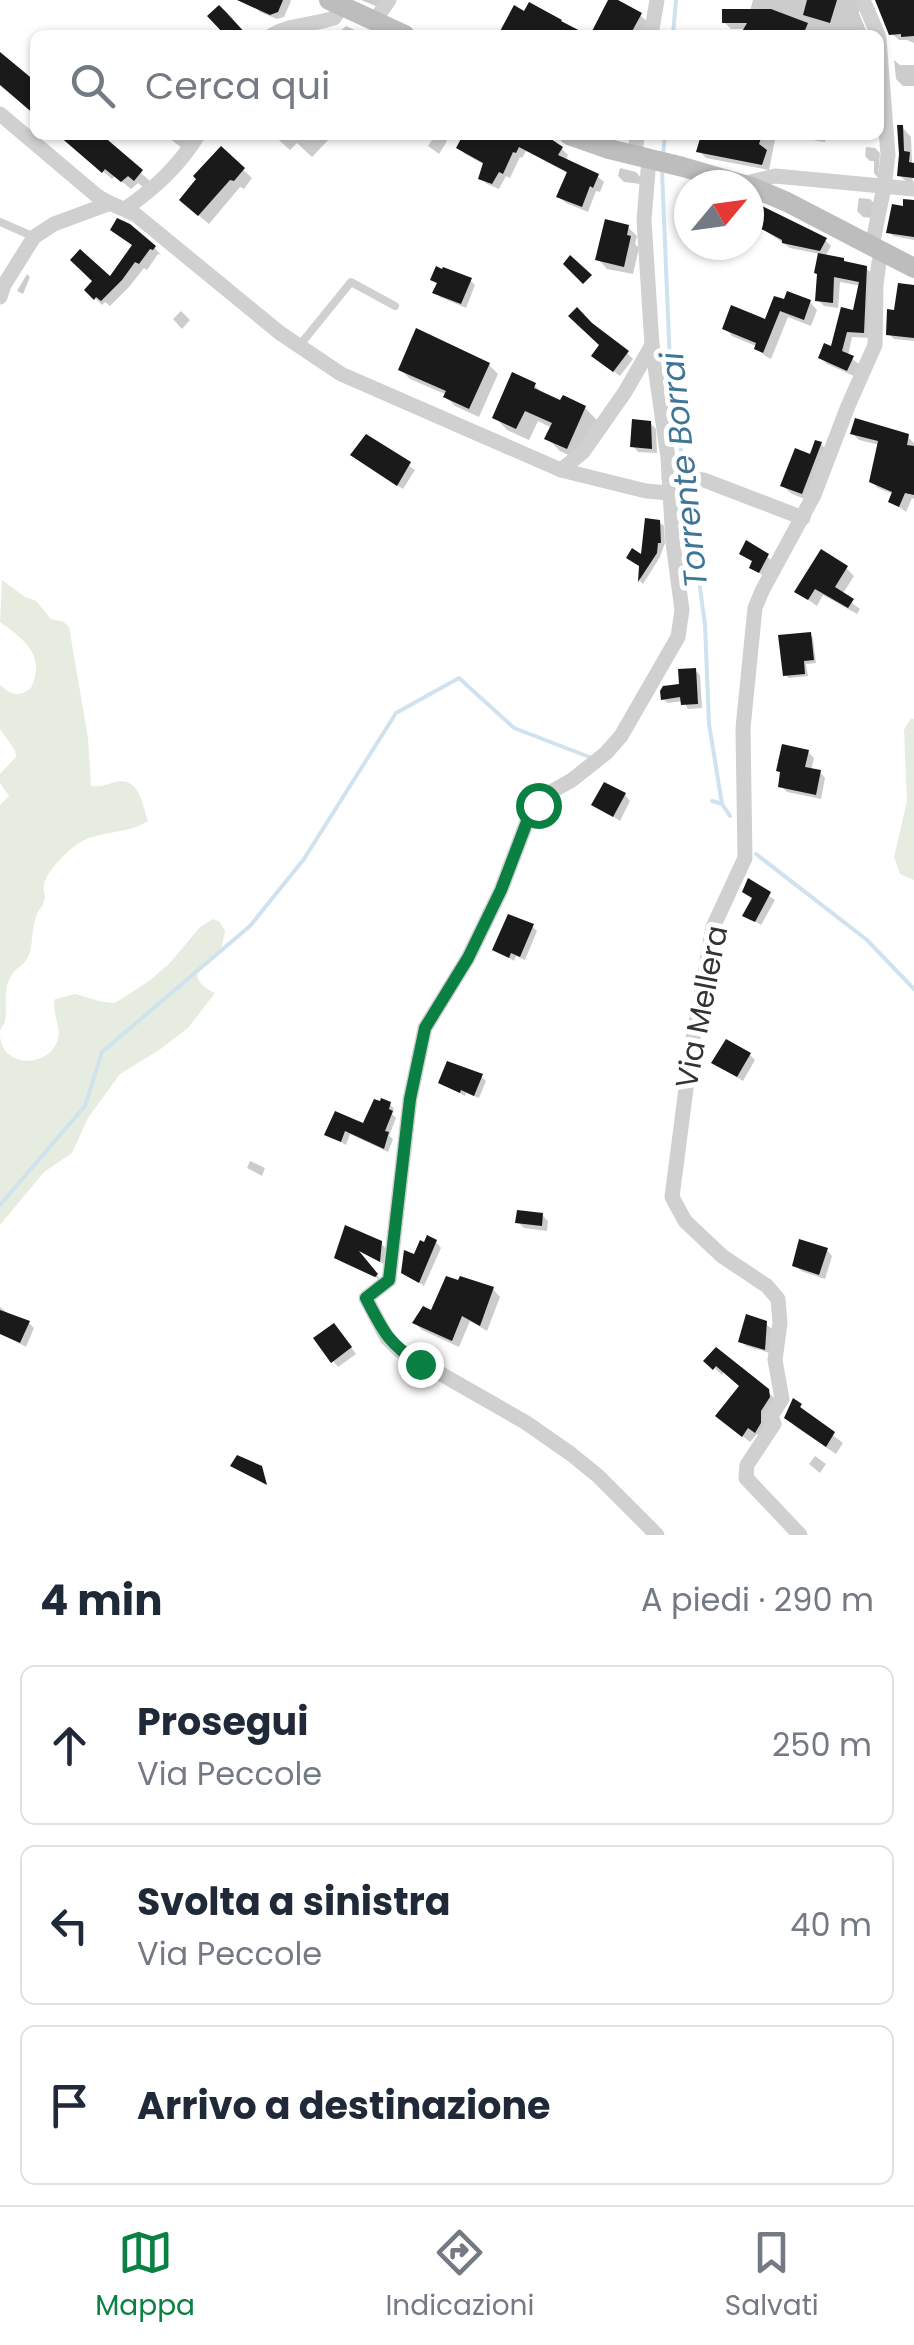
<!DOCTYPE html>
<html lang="it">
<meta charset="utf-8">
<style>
:root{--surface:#fff;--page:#f2f2f3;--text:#1f2937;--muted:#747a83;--line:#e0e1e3;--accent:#0b8043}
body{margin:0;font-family:Poppins,sans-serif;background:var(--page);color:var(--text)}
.compass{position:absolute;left:674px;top:170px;width:90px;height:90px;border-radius:50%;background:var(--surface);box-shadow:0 2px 8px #0004;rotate:61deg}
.stop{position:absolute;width:30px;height:30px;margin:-22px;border:8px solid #0b8043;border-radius:50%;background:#fff}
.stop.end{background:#0b8043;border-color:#fff;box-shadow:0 2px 10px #0008}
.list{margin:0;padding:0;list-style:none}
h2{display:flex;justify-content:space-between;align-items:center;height:130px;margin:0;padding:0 40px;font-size:42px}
h2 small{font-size:32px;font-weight:400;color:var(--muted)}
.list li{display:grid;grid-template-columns:65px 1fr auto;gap:30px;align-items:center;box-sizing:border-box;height:160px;margin:0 20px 20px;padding:0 20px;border:2px solid var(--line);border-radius:15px}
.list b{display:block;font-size:38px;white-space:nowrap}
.list p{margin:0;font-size:32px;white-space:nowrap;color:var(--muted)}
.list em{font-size:32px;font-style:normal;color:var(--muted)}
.icon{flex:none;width:55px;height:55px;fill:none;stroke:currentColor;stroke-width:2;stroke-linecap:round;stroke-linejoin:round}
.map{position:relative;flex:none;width:914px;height:1535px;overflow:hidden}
.search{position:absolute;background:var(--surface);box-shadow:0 2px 8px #0004;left:30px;right:30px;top:30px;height:110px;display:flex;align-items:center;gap:25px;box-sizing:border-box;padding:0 35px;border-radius:15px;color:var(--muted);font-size:38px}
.sheet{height:670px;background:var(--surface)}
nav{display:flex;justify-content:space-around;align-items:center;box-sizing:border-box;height:140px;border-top:2px solid var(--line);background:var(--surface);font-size:28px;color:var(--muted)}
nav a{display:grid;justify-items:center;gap:5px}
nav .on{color:var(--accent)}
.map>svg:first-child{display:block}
.green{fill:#e6ecdf}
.shadow{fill:#0003}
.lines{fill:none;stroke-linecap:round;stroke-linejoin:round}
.stream{stroke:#cfe2ee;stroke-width:4}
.building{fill:#1a1a1a}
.service{stroke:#d0d0d0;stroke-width:8}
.minor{stroke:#d0d0d0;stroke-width:15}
.secondary{stroke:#bdbdbd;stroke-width:20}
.route{stroke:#0b8043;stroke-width:12}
.labels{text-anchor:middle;stroke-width:10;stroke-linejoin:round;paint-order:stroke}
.street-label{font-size:30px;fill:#333;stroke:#fff}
.water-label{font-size:32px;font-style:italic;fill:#3f7597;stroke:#fff}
</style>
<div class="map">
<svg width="914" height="1535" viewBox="0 0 914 1535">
<rect width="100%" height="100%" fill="#fff"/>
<!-- green -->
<g class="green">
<path d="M2,580L25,597L36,601L51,619L64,622L69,627L88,738L91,786C100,787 106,785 115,782C139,776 142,803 148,821C123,837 94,828 71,849C62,857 45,873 44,886C43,897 47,890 44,901C42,909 40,907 37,914C32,926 33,940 30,952C27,964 17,966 11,976C2,991 8,1005 5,1021C2,1030 0,1026 0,1035C1,1067 45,1068 56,1044C64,1028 51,1015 55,999L75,994L103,1002L115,1003L149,981L169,964L200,927L213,919L220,922L225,931L221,950L197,973C197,983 206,989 215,993L188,1028L159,1050L120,1074L88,1118L72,1153L44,1172L0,1225V805L9,796L0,783V774L16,757L15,750L0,729V685C12,695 18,698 31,688C46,655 25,640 0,622Z"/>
<polygon points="911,718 914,719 914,880 900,874 894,857 907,801 904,730"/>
</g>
<!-- shadow -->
<g class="shadow">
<polygon points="256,0 290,0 291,1 284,17 277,19 260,12 254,6"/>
<polygon points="361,0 384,0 378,7"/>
<polygon points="611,0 640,15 651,25 645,35 593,35"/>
<polygon points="753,0 861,0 859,13 868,35 746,35 746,29 731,29 724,22 750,11"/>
<polygon points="877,0 914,0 914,43 907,40 899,40 891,33"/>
<polygon points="346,26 366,35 336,35"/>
<polygon points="894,60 900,65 914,65 914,86 903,86 896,79"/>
<polygon points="902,127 911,137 913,185 909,184 899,175"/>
<polygon points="67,135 97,135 150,181 144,188 138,183 131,189 115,176 112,179 73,146"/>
<polygon points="165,135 180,135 187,141 182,148"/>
<polygon points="273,135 333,135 312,157 297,143 290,150"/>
<polygon points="435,135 439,135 447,141 439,154 428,146"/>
<polygon points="483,135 526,135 556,143 568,155 565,161 597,176 604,182 600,192 596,191 588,212 566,203 559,197 569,174 526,151 522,158 520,157 510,178 506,176 499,189 487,184 481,178 485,165 465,154 459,148"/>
<polygon points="703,135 776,135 769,170 706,158 699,151"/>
<polygon points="802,135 826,135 825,142 806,139"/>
<polygon points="866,147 875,148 880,153 878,178 874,173 874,161 870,161 865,156"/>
<polygon points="221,149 252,178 244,189 240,187 209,224 191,209"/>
<polygon points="620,168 636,172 641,178 641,184 624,182 618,176"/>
<polygon points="859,198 870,199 875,204 872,218 863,217 857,211"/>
<polygon points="914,207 914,240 893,236 889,232"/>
<polygon points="756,224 825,240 831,246 825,257 866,268 872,274 869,338 852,337 848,356 859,364 854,376 827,364 821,358 833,350 855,314 861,286 840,282 838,308 824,306 818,300 820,254 790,248"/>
<polygon points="628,227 637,236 635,244 639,248 633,274 607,269 598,259"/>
<polygon points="135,246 154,247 161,255 158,254 147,270 144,268 129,287 110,306 105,302 102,305 87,290 110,280"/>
<polygon points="27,274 30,277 23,294 17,291"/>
<polygon points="433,279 470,280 475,285 466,308 440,297 435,292 438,285"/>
<polygon points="914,288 914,341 894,339 889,334 897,312"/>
<polygon points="775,299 810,302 817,310 811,326 788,317 771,359 765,356 758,347 732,336 725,328 767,322"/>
<polygon points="181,311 190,320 182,329 173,319"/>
<polygon points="627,353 633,359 620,376 600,361"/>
<polygon points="489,365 498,374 479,417 455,406 446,397 447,395 410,379 401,370"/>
<polygon points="534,385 546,396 585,408 597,420 579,460 560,451 547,438 552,428 538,421 529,440 507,430 495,417"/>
<polygon points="650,423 656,429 657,453 638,452 633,446"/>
<polygon points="852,433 908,437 914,443 914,499 912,498 906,512 891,501 893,494 878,488 871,481 880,445 859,440"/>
<polygon points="367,437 415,470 403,489 359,460"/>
<polygon points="821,444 829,453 810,501 792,494 783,486 812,457"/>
<polygon points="659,522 664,526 665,543 660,557 643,584 640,581 643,558"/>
<polygon points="758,548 773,562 765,577 752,567 754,562 742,553"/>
<polygon points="846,568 854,576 842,595 860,609 857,614 823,595 817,606 797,592"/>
<polygon points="810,634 813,638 816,663 806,664 808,676 789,678 785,675"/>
<polygon points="695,670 700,675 702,708 688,709 683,701 668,703 663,699 682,686"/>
<polygon points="808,752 814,758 811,770 820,772 825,778 821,799 787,792 781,786"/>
<polygon points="625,795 630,801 620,821 594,804"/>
<polygon points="749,882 775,900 761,925 745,915 754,899"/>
<polygon points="532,926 537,931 525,960 516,956 514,961 495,949"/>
<polygon points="750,1055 755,1060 743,1081 715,1063"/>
<polygon points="481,1076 486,1081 479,1098 466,1093 465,1096 441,1083"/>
<polygon points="390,1104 394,1109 392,1114 396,1118 389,1136 393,1139 388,1152 350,1134 346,1145 327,1134 364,1126"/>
<polygon points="250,1161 265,1168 262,1176 247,1168"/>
<polygon points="542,1215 548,1221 547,1231 524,1228 518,1222"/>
<polygon points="347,1228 381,1243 386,1249 384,1264 356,1249 381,1280 342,1262 337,1257"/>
<polygon points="436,1242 441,1248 424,1286 404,1272 415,1257"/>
<polygon points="827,1250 832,1256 825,1279 801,1271 795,1265"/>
<polygon points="461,1279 493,1289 500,1297 487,1331 470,1321 459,1347 422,1330 415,1323 433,1313"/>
<polygon points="0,1307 9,1314 29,1323 34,1328 26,1347 8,1337 0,1324"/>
<polygon points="766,1324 772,1329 770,1353 746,1346 741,1341"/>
<polygon points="340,1332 356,1354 338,1367 333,1361"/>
<polygon points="707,1361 767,1391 775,1399 763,1438 757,1434 750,1442 726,1423 742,1386 725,1371 722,1375"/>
<polygon points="800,1406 809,1417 843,1443 836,1454 796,1427 787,1417"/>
<polygon points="815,1456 826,1464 820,1473 809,1464"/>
</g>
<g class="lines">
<!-- stream -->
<g class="stream">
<polyline points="673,35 676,0"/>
<polyline points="663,155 665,135"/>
<polyline points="662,170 670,365 684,474"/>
<polyline points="686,483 705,625 709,724 722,804"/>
<polyline points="712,801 722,804 730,816"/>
<polyline points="756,854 867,940 914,989"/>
<polyline points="0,1205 85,1106 102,1052 250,926 304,859 396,713 459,678 514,728 592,758"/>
</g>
</g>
<!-- building -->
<g class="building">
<polygon points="237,0 283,0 278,12 270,15"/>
<polygon points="608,0 618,0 642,13 630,35 590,35"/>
<polygon points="807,0 837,0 830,23 803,15"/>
<polygon points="875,0 914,0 914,36 901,37 901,34 889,35"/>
<polygon points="529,2 562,20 561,21 588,35 498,35 514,5 524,11"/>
<polygon points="219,5 226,12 247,35 225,35 207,16"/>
<polygon points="722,9 771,9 808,23 803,35 740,35 747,23 722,23"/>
<polygon points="0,52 35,81 35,115 0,85"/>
<polygon points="897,125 903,125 904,151 910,152 909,162 914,163 914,178 897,176 899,154"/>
<polygon points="58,135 102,135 143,170 134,181 128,176 121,182 105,169 102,173"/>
<polygon points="463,135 545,135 563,147 558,155 599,174 593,188 590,186 582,207 556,197 567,172 519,147 516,153 513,152 503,174 499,172 492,184 478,179 483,163 456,148"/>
<polygon points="701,135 762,135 759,144 767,150 762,165 696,152"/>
<polygon points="221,146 245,168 234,181 230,180 198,216 179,200 196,179 193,176"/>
<polygon points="903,199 914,200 914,237 886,233 892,204 903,206"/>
<polygon points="762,206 827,238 820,251 782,243 782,240 752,224"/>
<polygon points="117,218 130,224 156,246 153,250 150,249 139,264 135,262 122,280 101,301 96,297 94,300 84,290 92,281 70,260 80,249 110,276 132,245 110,230"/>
<polygon points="605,219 629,225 627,235 631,236 624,267 595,260"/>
<polygon points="818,253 844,258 844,261 867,266 864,333 847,332 842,351 854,356 847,371 818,358 824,343 831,346 841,307 853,310 859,282 834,277 833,303 815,301 817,274 814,273"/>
<polygon points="570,255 592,275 583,284 563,264"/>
<polygon points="436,266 442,269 443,267 472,278 461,304 432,293 437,283 430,280"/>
<polygon points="898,283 914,285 914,338 886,335 887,309 894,310"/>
<polygon points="787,291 811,300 804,320 780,311 763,353 754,349 756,343 722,329 731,305 765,319 774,296 784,299"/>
<polygon points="577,307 592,323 629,351 613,372 591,356 599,345 568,316"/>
<polygon points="416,328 490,363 469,409 443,397 446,391 398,370"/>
<polygon points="512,372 536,383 534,388 560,400 563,395 586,406 567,449 544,439 552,423 525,411 516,429 492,418"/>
<polygon points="855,418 909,434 907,445 914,446 914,495 905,493 899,507 888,502 892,492 869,482 878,441 850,434"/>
<polygon points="632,419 651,421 652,449 630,447"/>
<polygon points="366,434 411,462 397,486 350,455"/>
<polygon points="815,440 822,442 802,494 780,486 795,448 810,454"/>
<polygon points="645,518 660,520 661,543 658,543 657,553 638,582 639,566 626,558 632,548 641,554"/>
<polygon points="746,540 769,554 759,573 749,568 752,561 739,554"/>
<polygon points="821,549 848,566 835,587 854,599 848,608 815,589 808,600 794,592"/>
<polygon points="811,632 814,660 804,661 805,674 783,676 778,635"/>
<polygon points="696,668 698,704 681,705 680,697 661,700 660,691 663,686 679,684 678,669"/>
<polygon points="782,744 809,750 805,767 821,770 816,795 778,787 780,772 776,771"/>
<polygon points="604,782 626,793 613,817 591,805"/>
<polygon points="748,878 771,892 755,922 742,916 752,898 742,892"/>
<polygon points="508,914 534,924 520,957 511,953 509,958 492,950"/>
<polygon points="726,1039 751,1053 737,1077 711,1063"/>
<polygon points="447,1061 483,1074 474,1096 461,1090 460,1093 438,1083"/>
<polygon points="381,1098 391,1102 389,1109 393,1111 385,1131 389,1132 384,1149 345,1131 341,1142 324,1135 335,1111 363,1123 374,1099 380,1101"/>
<polygon points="517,1210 543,1213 542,1226 515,1223"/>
<polygon points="345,1225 382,1241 380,1262 359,1251 378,1274 375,1277 334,1258"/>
<polygon points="427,1235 437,1240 419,1283 401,1273 404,1250 414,1254 420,1240 424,1242"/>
<polygon points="799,1239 828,1248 819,1275 792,1266"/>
<polygon points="446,1276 458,1280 460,1276 494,1287 480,1326 462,1316 452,1341 412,1323 423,1306 431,1310"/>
<polygon points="0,1310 30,1321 20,1343 0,1334"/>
<polygon points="746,1314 767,1321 765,1350 738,1342"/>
<polygon points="334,1323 352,1347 331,1363 313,1338"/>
<polygon points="716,1347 769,1389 770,1397 761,1411 761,1423 755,1433 748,1428 742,1437 715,1416 739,1386 716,1366 713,1370 703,1361"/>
<polygon points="793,1398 802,1404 800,1407 835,1432 826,1447 784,1418"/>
<polygon points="237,1455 262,1466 267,1485 230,1466"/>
</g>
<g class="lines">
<!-- service -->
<g class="service">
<polyline points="0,222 32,236"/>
<polyline points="299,346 351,282 395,306"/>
</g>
<!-- minor -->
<g class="minor">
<polyline points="863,0 878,35"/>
<polyline points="375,20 389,0"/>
<path d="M272,35C291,24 313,25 334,18L342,6"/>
<polyline points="651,35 657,0"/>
<path d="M0,114L96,195C109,205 122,207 136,215L280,333L341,374L561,470L646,491L669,493"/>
<polyline points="635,156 637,135"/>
<polyline points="649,159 644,220 652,345 668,458 673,543 682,610 678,637 621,736 606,753 572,780 549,793 528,819 501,890 468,958 425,1028 410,1099 389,1280 366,1298 387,1338 399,1350 525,1422 571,1454 598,1476 657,1535"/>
<polyline points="742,184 775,176 914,189"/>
<path d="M125,209C155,188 179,166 198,135"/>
<polyline points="872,246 884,187 888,155 879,39"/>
<polyline points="0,297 4,285 34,237 54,224 108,204"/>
<polyline points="561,470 583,452 625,392 652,345"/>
<polyline points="669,477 704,480 803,518"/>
<polyline points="800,1535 746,1478 747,1465 774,1424 771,1416 782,1399 775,1360 780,1323 778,1299 767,1286 722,1256 685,1221 672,1197 691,1050 713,927 745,858 743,728 755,608 762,591 814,495 848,406 875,345 876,285 879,262 883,252"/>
</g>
<!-- secondary -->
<g class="secondary">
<polyline points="329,0 405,35"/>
<polyline points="569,135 609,149 683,167 745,185"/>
<polyline points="749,186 787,202 914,268"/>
</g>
</g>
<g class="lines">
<!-- route -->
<path class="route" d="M420,1364C388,1343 383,1331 366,1298L389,1280L410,1099L425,1028L468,958L501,890L528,819L538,805"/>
</g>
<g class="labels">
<!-- street labels -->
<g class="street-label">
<text transform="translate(702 1007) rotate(-79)" y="10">Via Mellera</text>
</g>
<!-- water labels -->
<g class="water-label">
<text transform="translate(684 470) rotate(-96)" y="11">Torrente Borrai</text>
</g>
</g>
</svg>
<svg class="compass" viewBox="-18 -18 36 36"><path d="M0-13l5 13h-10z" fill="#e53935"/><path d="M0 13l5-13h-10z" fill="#747a83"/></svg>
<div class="stop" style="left:538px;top:805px"></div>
<div class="stop end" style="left:420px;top:1364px"></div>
<div class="search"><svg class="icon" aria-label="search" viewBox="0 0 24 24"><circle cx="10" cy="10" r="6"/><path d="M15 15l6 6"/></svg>Cerca qui</div>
</div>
<section class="sheet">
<h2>4 min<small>A piedi · 290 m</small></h2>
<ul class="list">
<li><svg class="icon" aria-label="ahead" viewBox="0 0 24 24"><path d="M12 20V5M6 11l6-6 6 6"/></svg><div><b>Prosegui</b><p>Via Peccole</p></div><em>250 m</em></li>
<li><svg class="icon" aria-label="left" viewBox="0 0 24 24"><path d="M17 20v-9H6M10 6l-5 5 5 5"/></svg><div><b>Svolta a sinistra</b><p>Via Peccole</p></div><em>40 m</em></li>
<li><svg class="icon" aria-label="arrive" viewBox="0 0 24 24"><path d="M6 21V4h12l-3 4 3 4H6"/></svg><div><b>Arrivo a destinazione</b></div></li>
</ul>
</section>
<nav>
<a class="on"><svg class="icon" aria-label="map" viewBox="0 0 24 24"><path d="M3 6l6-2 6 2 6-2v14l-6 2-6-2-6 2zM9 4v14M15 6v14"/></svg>Mappa</a>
<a><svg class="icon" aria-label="directions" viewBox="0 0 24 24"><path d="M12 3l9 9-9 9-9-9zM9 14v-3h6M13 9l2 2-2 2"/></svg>Indicazioni</a>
<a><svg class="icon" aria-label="saved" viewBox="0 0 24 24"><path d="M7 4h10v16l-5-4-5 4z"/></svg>Salvati</a>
</nav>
